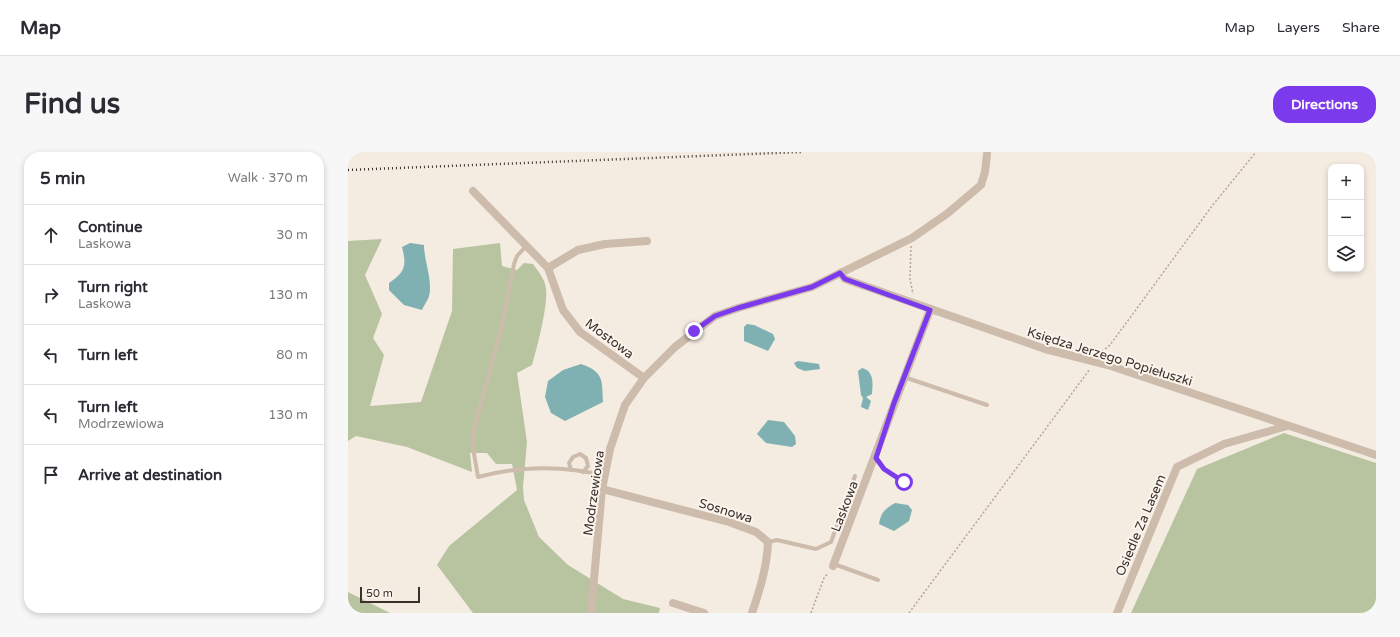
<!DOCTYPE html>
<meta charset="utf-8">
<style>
:root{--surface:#fff;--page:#f7f7f7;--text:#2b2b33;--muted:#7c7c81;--line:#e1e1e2;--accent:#7c3aed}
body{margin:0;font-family:"Varela Round",sans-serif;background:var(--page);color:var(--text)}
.controls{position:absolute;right:12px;top:12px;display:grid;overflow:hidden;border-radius:8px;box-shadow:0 2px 6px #0003}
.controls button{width:36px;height:36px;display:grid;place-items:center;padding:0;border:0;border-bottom:1px solid var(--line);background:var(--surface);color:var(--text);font:20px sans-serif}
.scale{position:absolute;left:12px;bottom:10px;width:60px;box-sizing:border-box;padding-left:4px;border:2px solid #3b302b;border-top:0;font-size:11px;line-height:14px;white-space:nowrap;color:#3b302b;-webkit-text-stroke:3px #fbf5ee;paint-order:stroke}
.stop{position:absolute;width:12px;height:12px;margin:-9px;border:3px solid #7c3aed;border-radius:50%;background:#fff}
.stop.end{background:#7c3aed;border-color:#fff;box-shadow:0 1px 4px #0008}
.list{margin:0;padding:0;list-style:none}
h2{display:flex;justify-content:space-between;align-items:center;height:52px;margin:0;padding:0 16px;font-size:17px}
h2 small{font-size:13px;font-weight:400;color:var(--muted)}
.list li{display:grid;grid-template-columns:26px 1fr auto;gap:12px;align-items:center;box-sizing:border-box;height:60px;padding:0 16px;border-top:1px solid var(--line)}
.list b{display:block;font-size:15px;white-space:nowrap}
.list p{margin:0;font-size:13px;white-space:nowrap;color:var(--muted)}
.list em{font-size:13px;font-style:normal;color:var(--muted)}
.icon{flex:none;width:22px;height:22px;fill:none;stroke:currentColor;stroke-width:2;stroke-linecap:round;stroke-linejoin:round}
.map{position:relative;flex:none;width:1028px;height:461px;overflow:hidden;border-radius:16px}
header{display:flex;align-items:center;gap:24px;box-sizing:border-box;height:56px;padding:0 20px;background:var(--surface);border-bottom:1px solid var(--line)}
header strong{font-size:19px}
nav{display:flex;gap:22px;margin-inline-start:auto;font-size:14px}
.intro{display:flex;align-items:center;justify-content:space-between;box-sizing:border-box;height:96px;padding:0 24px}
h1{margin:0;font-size:28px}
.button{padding:10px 18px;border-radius:16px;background:var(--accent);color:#fff;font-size:14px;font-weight:700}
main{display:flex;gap:24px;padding:0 24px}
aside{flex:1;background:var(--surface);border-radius:16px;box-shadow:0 2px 6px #0003}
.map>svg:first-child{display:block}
.green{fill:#b8c4a0}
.water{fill:#7fb0b2}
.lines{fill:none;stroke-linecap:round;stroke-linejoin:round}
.path{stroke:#b9a596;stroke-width:1.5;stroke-dasharray:2 2;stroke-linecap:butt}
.lane{stroke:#cdbbac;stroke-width:4}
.street{stroke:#cdbbac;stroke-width:8}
.rail{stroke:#3b302b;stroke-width:2.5;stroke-dasharray:1 3;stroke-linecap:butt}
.route{stroke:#7c3aed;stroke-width:5}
.labels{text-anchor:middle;stroke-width:4;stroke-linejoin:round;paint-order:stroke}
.street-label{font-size:13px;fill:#3b302b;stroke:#fbf5ee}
</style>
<header>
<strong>Map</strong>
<nav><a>Map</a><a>Layers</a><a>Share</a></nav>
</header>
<div class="intro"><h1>Find us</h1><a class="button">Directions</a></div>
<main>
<aside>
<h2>5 min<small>Walk · 370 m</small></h2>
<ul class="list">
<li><svg class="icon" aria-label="ahead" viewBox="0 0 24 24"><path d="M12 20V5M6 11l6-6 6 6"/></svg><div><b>Continue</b><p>Laskowa</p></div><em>30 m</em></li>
<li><svg class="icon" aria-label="right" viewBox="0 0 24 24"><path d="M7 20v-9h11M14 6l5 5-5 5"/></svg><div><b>Turn right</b><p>Laskowa</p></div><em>130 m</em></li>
<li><svg class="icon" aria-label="left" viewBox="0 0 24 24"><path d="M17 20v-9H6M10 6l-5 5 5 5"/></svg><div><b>Turn left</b></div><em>80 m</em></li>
<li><svg class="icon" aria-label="left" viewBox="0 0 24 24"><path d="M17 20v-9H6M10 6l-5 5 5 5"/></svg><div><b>Turn left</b><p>Modrzewiowa</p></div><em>130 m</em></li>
<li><svg class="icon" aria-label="arrive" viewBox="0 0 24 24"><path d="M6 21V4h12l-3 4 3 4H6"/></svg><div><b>Arrive at destination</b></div></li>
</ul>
</aside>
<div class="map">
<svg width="1028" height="461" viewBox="0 0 1028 461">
<rect width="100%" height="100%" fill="#f4ebe1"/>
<!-- green -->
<g class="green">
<path d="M34,87L17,123L34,162L25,186L36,203L22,254L73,250L104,159L105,97L152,91L154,114L169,118L176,111L185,112C190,119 197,127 198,137C200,154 189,196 184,213L169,221L179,290L175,335L176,348L191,385L220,413L275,447L312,456L311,461H125L89,413L101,394L169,338L164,312H148L139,301H122L124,320L59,295L8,284L0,289V89Z"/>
<polygon points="936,281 1028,311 1028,461 783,461 849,317"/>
<polygon points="0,440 42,461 0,461"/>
</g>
<!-- water -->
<g class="water">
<path d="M62,91L76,93C76,109 85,129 81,144C80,148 76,153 74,158L56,153L41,138V131C57,120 59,114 54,95Z"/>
<polygon points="399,172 406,173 425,182 427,187 420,199 396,189 396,175"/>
<polygon points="450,209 471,212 472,217 457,219 449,216 446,211"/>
<path d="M233,212C256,220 254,228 255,250L217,269L203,261L197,245L200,229L215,218Z"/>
<path d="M514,216C526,219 525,231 524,242L518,245L523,249L520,258L513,255L515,246L513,243L510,219Z"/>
<polygon points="420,268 436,270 447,284 448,292 444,295 418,291 409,282"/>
<path d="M547,351L560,353L564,358L561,369L546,379L531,372C533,360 537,357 547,351Z"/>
</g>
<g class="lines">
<!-- path -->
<g class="path">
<polyline points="563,94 562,127 565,142"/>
<polyline points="751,202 762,193 864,54 908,0"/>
<polyline points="463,461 476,426 480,421"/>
<polyline points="561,461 742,217"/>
</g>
<!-- lane -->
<g class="lane">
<path d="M178,94L169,104L166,112L153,178L126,277L125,296L130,325C169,314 217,313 257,324"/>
<polyline points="556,225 639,253"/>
<polyline points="528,306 536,317 556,330"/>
<polyline points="223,318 221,311 225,305 232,302 238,306 240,314 235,320"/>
<polyline points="420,390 429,388 468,397 483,390 507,324"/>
<polyline points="486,412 530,428"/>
</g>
<!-- street -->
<g class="street">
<polyline points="125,39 200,116 215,158 232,180 296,226"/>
<polyline points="200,116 230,98 257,92 299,89"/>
<polyline points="492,121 497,127 697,197 760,213 1028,303"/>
<path d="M254,337L381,370L408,380L420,390C419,415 412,437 404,461"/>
<polyline points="485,414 582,158"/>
<polyline points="325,451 356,461"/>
<polyline points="243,461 254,337 262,297 277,253 296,226 327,195 367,164 390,156 464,135 564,86 600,61 633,33 637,20 639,2"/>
<polyline points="769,461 829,315 876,292 939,274"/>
</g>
<!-- rail -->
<polyline class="rail" points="0,18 453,0"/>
</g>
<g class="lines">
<!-- route -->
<polyline class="route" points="346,179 367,164 390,156 464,135 492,121 497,127 582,158 546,251 528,306 536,317 556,330"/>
</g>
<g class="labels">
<!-- street labels -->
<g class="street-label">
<text transform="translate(262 186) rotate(37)" y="5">Mostowa</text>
<text transform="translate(762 204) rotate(17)" y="5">Księdza Jerzego Popiełuszki</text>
<text transform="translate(245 341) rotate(-82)" y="5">Modrzewiowa</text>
<text transform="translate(496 354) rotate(-69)" y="5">Laskowa</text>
<text transform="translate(378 358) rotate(17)" y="5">Sosnowa</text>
<text transform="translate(792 373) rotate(-67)" y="5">Osiedle Za Lasem</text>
</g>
</g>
</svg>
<div class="controls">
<button>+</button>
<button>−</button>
<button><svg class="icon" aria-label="layers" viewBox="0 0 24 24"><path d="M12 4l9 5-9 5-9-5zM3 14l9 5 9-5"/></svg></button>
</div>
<div class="scale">50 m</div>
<div class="stop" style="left:556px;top:330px"></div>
<div class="stop end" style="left:346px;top:179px"></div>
</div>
</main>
